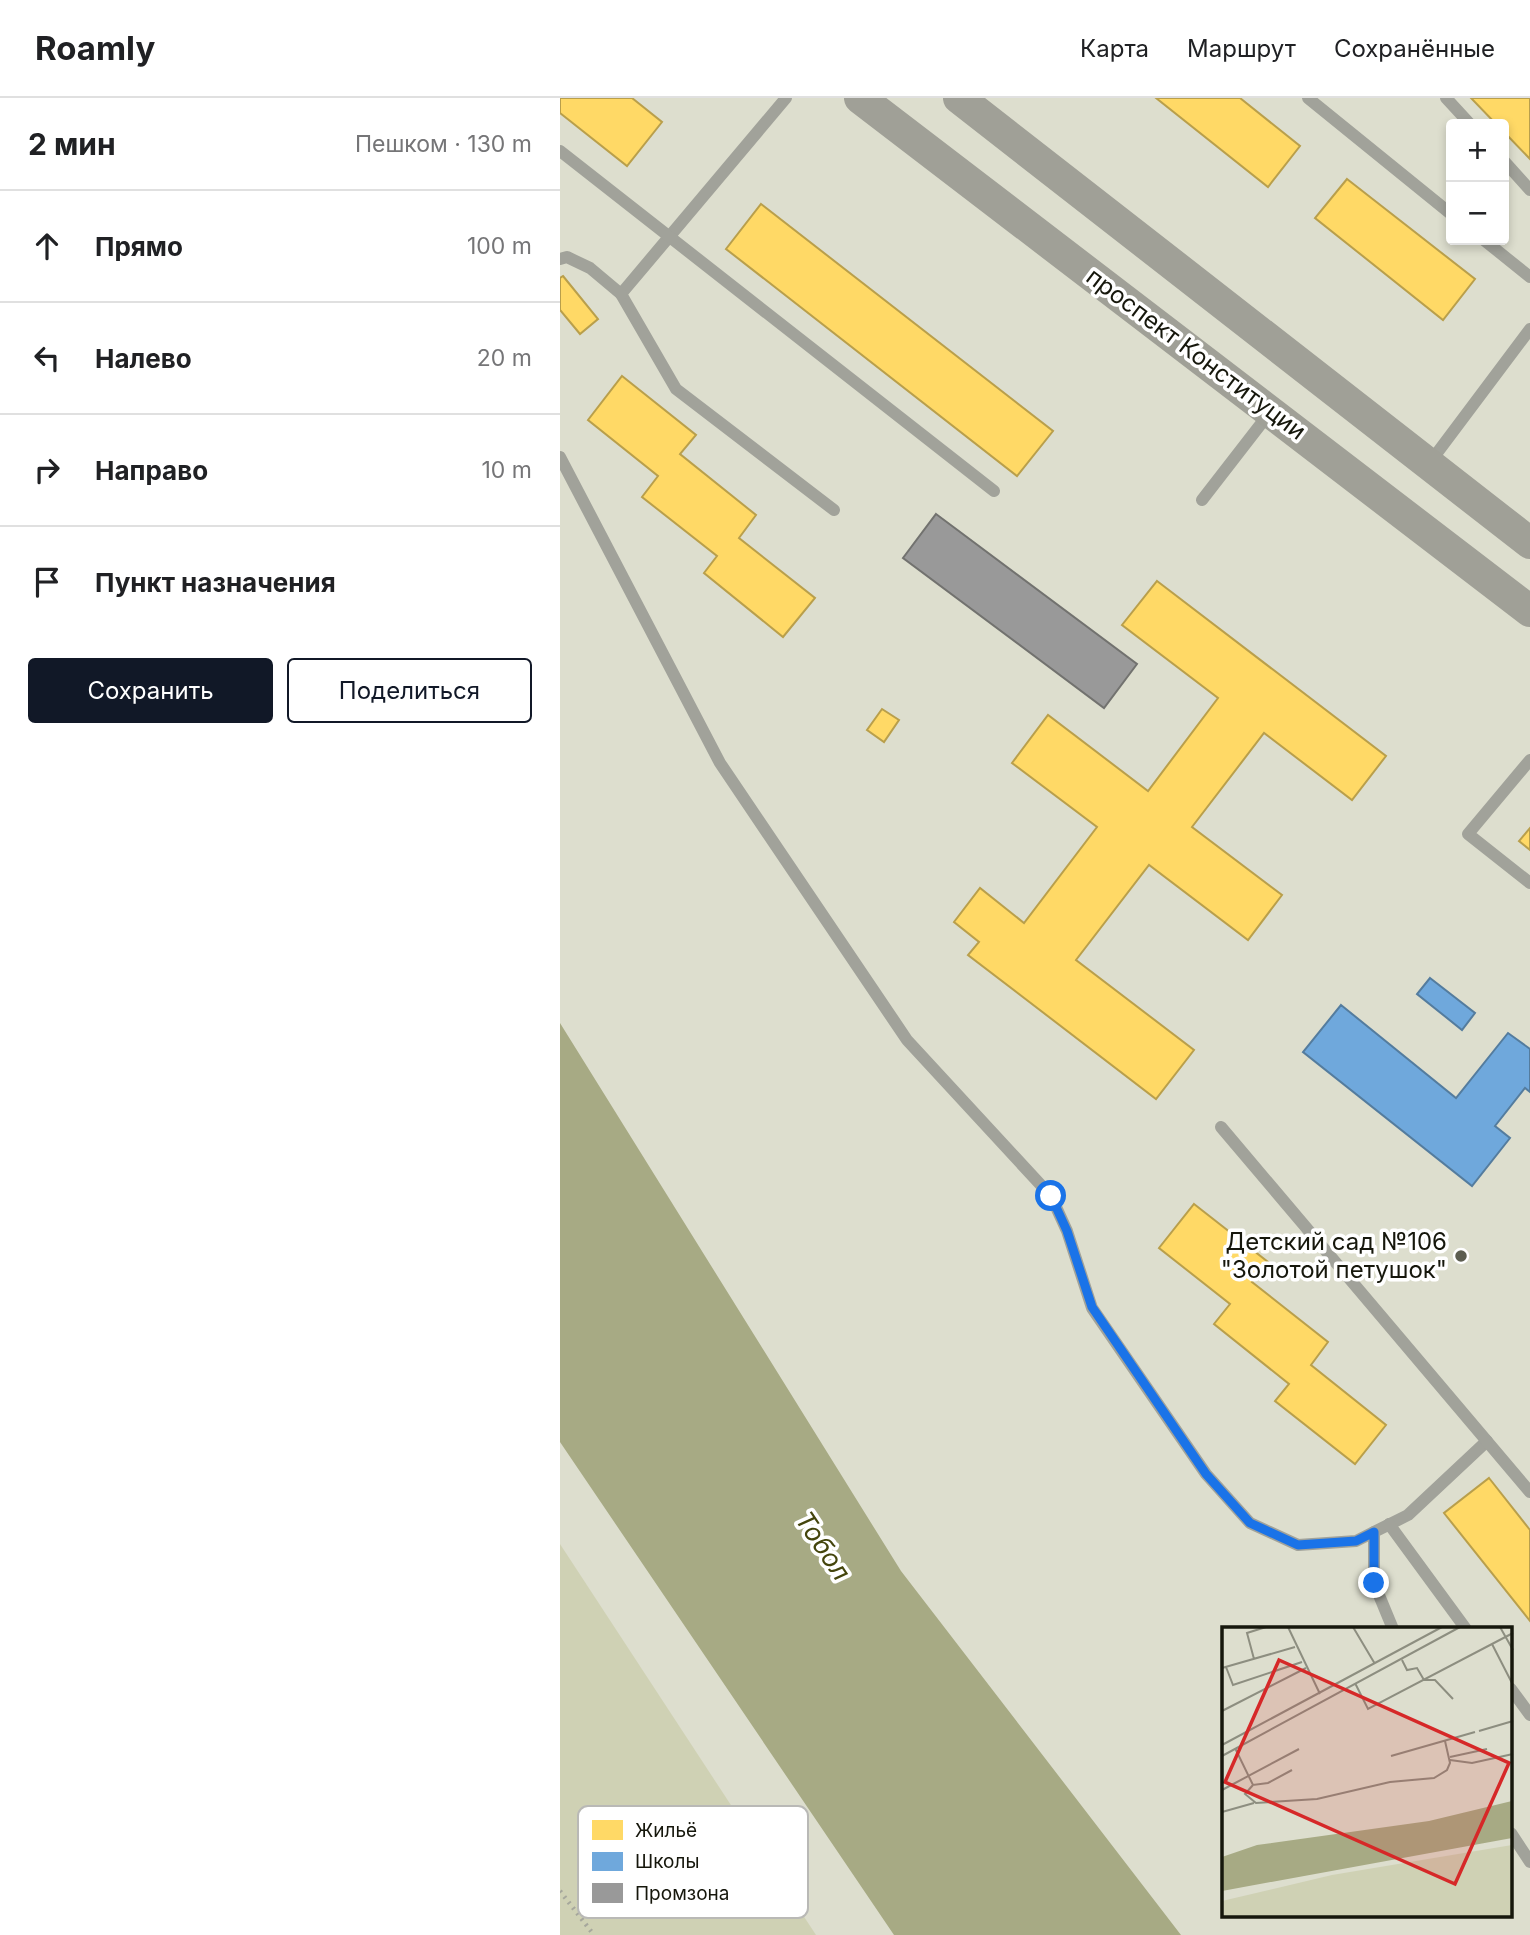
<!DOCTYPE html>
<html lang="ru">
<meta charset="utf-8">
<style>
:root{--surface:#fff;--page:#f2f2f2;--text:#202124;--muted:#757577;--line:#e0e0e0;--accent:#111827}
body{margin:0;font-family:Inter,sans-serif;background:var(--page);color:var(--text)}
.controls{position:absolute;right:21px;top:21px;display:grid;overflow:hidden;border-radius:7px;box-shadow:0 4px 10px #0003}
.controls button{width:63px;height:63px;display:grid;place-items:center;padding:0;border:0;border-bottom:2px solid var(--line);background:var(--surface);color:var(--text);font:35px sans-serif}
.stop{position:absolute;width:21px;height:21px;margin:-16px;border:5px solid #1a73e8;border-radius:50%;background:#fff}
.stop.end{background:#1a73e8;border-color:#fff;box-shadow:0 2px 7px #0008}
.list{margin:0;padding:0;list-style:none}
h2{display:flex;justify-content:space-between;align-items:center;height:91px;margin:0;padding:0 28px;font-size:30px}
h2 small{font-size:23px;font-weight:400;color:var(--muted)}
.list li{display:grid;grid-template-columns:46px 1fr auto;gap:21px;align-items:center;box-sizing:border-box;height:112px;padding:0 28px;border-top:2px solid var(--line)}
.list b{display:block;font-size:26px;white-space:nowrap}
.list em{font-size:23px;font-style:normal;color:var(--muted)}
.actions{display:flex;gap:14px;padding:21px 28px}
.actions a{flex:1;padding:16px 0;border:2px solid var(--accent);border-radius:7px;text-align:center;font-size:24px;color:var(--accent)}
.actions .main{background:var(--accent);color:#fff}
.icon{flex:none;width:38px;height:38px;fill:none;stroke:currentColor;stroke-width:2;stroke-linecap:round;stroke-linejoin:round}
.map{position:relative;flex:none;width:970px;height:1837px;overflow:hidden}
header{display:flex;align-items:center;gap:42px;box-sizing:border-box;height:98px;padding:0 35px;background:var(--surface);border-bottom:2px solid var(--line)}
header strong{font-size:33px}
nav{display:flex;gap:38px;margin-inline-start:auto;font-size:24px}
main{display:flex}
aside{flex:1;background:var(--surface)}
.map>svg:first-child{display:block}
.green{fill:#cfd1b4}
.water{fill:#a7aa84}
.homes{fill:#ffd966;stroke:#b99f4b;stroke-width:2}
.schools{fill:#6fa8dc;stroke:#547c9e;stroke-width:2}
.industry{fill:#999;stroke:#72726f;stroke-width:2}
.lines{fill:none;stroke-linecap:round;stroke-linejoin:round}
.path{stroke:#a6a79c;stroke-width:4.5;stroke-dasharray:2 5;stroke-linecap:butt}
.lane{stroke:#a1a29a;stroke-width:12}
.secondary{stroke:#a0a097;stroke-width:32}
.route{stroke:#1a73e8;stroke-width:9}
.poi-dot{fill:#5c5d50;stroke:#fff;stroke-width:2.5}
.labels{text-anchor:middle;stroke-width:7;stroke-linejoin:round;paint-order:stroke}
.street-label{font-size:24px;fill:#16170c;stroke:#fff}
.poi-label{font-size:24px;fill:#16170c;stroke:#fff;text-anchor:end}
.water-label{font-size:26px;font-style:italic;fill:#44450c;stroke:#fff}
.inset-road{fill:none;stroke:#8d8e80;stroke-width:2}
.view{fill:#d62828;fill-opacity:0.15;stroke:#d62828;stroke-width:3.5}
.inset-edge{fill:none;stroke:#16170c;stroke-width:3.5}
.key{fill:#fff;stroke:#b9b9b6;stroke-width:2}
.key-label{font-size:19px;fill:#16170c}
</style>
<header>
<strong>Roamly</strong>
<nav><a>Карта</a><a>Маршрут</a><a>Сохранённые</a></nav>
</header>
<main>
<aside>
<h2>2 мин<small>Пешком · 130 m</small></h2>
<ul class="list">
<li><svg class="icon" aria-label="ahead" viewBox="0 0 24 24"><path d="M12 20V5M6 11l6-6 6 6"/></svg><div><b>Прямо</b></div><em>100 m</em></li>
<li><svg class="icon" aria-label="left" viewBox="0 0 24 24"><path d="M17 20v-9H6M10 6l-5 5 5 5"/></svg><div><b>Налево</b></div><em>20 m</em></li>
<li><svg class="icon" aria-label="right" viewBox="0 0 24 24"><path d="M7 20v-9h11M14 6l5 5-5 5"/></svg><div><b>Направо</b></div><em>10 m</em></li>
<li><svg class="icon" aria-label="arrive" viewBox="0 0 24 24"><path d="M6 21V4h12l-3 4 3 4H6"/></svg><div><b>Пункт назначения</b></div></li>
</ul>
<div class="actions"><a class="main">Сохранить</a><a>Поделиться</a></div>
</aside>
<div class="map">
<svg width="970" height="1837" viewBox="0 0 970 1837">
<rect width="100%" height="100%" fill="#dddece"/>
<!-- green -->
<polygon class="green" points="0,1446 256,1837 0,1837"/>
<!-- water -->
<polygon class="water" points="0,925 341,1473 621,1837 334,1837 0,1344"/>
<!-- homes -->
<g class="homes">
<polygon points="0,0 72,0 102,24 67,68 0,15"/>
<polygon points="596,0 680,0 740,48 708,89"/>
<polygon points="911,0 970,0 970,61 944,34 944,26 936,26"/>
<polygon points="787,81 915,181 883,222 755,120"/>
<polygon points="201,106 493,333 457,378 166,151"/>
<polygon points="3,178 38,221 20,236 0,212 0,180"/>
<polygon points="62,278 136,337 120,356 196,417 179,440 255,500 223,539 144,475 157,458 82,399 98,378 28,322"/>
<polygon points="597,483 826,658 792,702 704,635 632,729 722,797 688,842 589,767 516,862 634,952 596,1001 408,857 419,844 394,824 420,790 464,825 537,729 452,665 488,617 588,693 658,600 562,527"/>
<polygon points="322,611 339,622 324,644 307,632"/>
<polygon points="970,730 970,752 959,743"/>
<polygon points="634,1106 708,1164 692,1184 768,1244 751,1267 826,1327 795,1366 715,1303 729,1286 654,1226 670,1206 599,1150"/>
<polygon points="929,1380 970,1432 970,1523 884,1415"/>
</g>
<!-- schools -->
<g class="schools">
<polygon points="870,880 915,915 902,932 857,896"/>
<polygon points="781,907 896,1000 948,935 970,951 970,994 965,990 935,1028 950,1040 912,1088 743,954"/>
</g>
<!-- industry -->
<polygon class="industry" points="376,416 577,566 544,610 343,460"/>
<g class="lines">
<!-- path -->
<polyline class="path" points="0,1793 34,1837"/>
<!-- lane -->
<g class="lane">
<polyline points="226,0 61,196 116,291 274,412"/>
<polyline points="748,0 891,116"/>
<polyline points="886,0 910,26"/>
<polyline points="0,53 434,393"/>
<polyline points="944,63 970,92"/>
<polyline points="924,142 970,179"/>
<polyline points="0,161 7,159 30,170 61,196"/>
<polyline points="0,359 160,665 347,942 491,1098 507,1133 532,1210 646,1376 690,1425 738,1447 796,1443 848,1417 927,1343"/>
<polyline points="868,367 970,231"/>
<polyline points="642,402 711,313"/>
<polyline points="970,662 908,736 970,785"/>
<polyline points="661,1029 970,1394"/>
<polyline points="829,1426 906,1531"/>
<polyline points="814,1434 814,1485 833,1531"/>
<polyline points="951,1591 970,1617"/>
<polyline points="951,1735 970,1764"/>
</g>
<!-- secondary -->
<g class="secondary">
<polyline points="300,0 970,513"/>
<polyline points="399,0 970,445"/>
</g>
</g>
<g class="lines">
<!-- route -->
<polyline class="route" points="491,1098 507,1133 532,1209 646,1376 690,1425 738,1447 796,1443 814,1434 814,1485"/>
</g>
<!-- markers -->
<circle class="poi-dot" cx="901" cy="1158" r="7"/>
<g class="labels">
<!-- street labels -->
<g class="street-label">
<text transform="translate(636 256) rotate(37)" y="8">проспект Конституции</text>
</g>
<!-- poi labels -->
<g class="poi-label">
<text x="887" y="1152">Детский сад №106<tspan x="887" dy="28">"Золотой петушок"</tspan></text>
</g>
<!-- water labels -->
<g class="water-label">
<text transform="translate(263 1448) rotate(56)" y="9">Тобол</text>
</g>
</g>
<!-- overview -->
<g transform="translate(662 1529)">
<rect width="290" height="290" fill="#dddece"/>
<path d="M290,218V290H0V274L110,248Z" fill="#cfd1b4"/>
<path d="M290,174V211L0,264V230L35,218L207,194Z" fill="#a7aa84"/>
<path class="inset-road" d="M66,0L98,67M131,0L153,37M278,0L291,23M270,17L291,58M32,32L25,6L44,0M180,33L185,43L195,41L202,53H213L231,72M4,40L11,58L80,35M0,41L73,20M133,56L146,82L291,6M0,84L84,41M257,104L291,94M0,118L220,0M13,121L31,158L46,156L70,143M0,129L238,0M169,129L253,105M228,130L265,122M228,133L250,136L291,127M31,158L23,167L34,176L95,172L168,155L212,151L225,143L228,136L223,114M0,163L77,122M0,185L32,176"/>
<path class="view" d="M57,33L287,136L233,257L3,155Z"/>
<rect width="290" height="290" class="inset-edge"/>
</g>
<!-- legend -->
<rect x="18" y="1708" width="230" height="112" rx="10" class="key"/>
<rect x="32" y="1722" width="31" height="20" fill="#ffd966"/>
<rect x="32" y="1754" width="31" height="19" fill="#6fa8dc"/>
<rect x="32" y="1785" width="31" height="20" fill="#999"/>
<g class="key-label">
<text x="75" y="1739">Жильё</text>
<text x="75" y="1770">Школы</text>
<text x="75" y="1802">Промзона</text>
</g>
</svg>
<div class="controls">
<button>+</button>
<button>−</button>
</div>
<div class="stop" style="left:491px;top:1098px"></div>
<div class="stop end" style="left:814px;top:1485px"></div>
</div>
</main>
